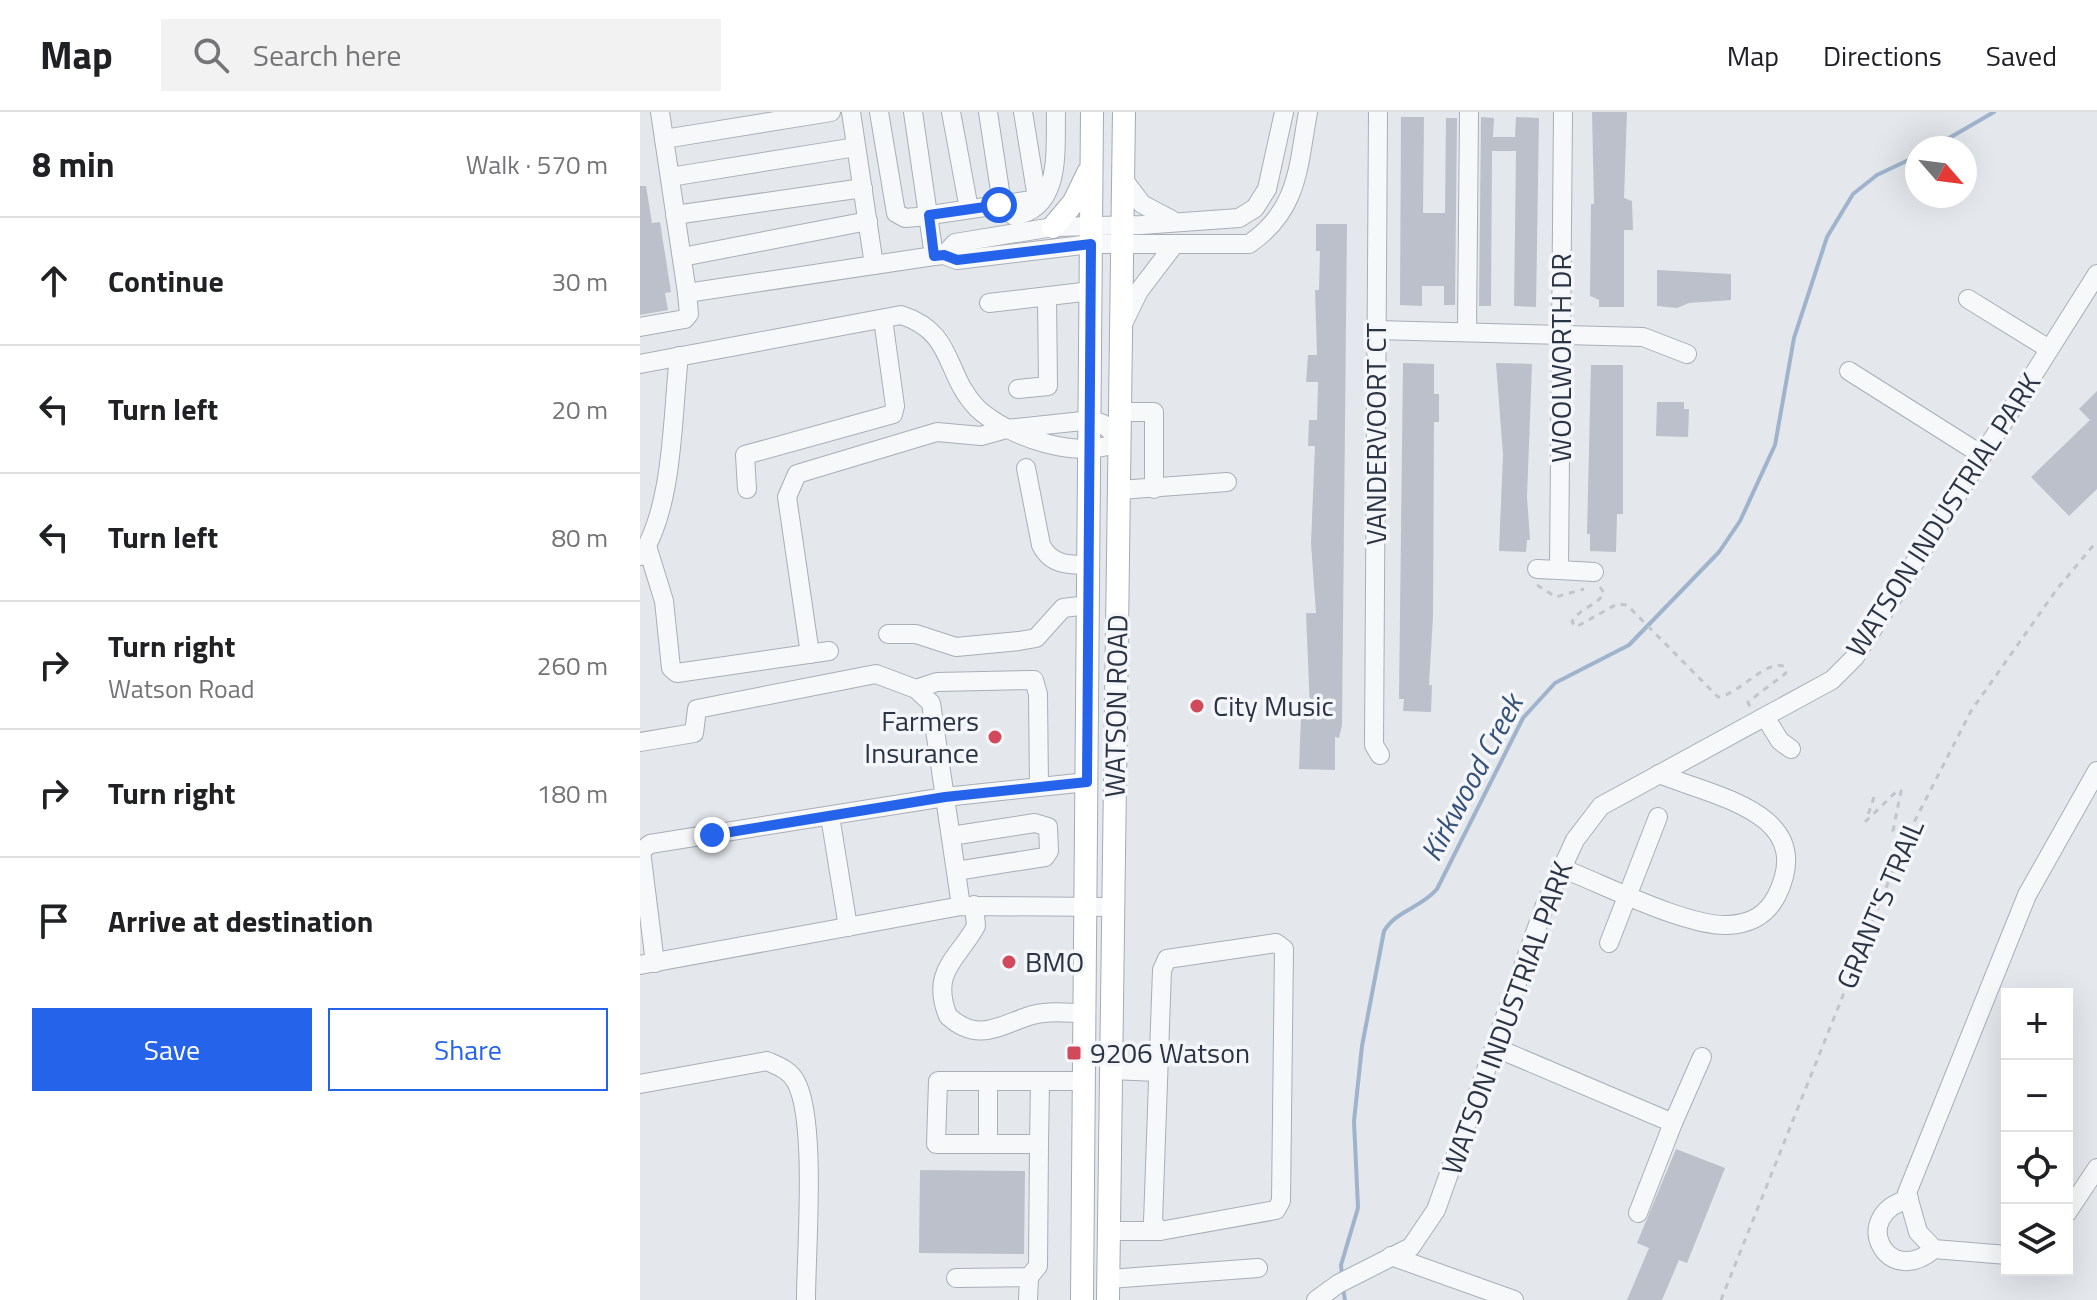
<!DOCTYPE html>
<meta charset="utf-8">
<style>
:root{--surface:#fff;--page:#f2f2f2;--text:#202124;--muted:#757577;--line:#e0e0e0;--accent:#2563eb}
body{margin:0;font-family:"Titillium Web",sans-serif;background:var(--page);color:var(--text)}
.controls{position:absolute;right:24px;bottom:24px;display:grid;overflow:hidden;border-radius:0px;box-shadow:0 8px 32px #0002}
.controls button{width:72px;height:72px;display:grid;place-items:center;padding:0;border:0;border-bottom:2px solid var(--line);background:var(--surface);color:var(--text);font:40px sans-serif}
.compass{position:absolute;left:1265px;top:24px;width:72px;height:72px;border-radius:50%;background:var(--surface);box-shadow:0 8px 32px #0002;rotate:118deg}
.stop{position:absolute;width:24px;height:24px;margin:-18px;border:6px solid #2563eb;border-radius:50%;background:#fff}
.stop.end{background:#2563eb;border-color:#fff;box-shadow:0 2px 8px #0008}
.list{margin:0;padding:0;list-style:none}
h2{display:flex;justify-content:space-between;align-items:center;height:104px;margin:0;padding:0 32px;font-size:34px}
h2 small{font-size:26px;font-weight:400;color:var(--muted)}
.list li{display:grid;grid-template-columns:52px 1fr auto;gap:24px;align-items:center;box-sizing:border-box;height:128px;padding:0 32px;border-top:2px solid var(--line)}
.list b{display:block;font-size:30px;white-space:nowrap}
.list p{margin:0;font-size:26px;white-space:nowrap;color:var(--muted)}
.list em{font-size:26px;font-style:normal;color:var(--muted)}
.actions{display:flex;gap:16px;padding:24px 32px}
.actions a{flex:1;padding:18px 0;border:2px solid var(--accent);border-radius:0px;text-align:center;font-size:28px;color:var(--accent)}
.actions .main{background:var(--accent);color:#fff}
.icon{flex:none;width:44px;height:44px;fill:none;stroke:currentColor;stroke-width:2;stroke-linecap:round;stroke-linejoin:round}
.map{position:relative;flex:none;width:1457px;height:1188px;overflow:hidden}
header{display:flex;align-items:center;gap:48px;box-sizing:border-box;height:112px;padding:0 40px;background:var(--surface);border-bottom:2px solid var(--line)}
header strong{font-size:38px}
nav{display:flex;gap:44px;margin-inline-start:auto;font-size:28px}
.search{width:560px;height:72px;background:var(--page);display:flex;align-items:center;gap:20px;box-sizing:border-box;padding:0 28px;border-radius:0px;color:var(--muted);font-size:30px}
main{display:flex}
aside{flex:1;background:var(--surface)}
.map>svg:first-child{display:block}
.lines{fill:none;stroke-linecap:round;stroke-linejoin:round}
.stream{stroke:#9fb4cc;stroke-width:4}
.building{fill:#bbc0ca}
.minor-casing{stroke:#a9aeb7;stroke-width:20}
.major-casing{stroke:#a3abb8;stroke-width:24}
.path{stroke:#c2c5cb;stroke-width:3;stroke-dasharray:6 6;stroke-linecap:butt}
.minor{stroke:#f7f8fa;stroke-width:18}
.major{stroke:#fff;stroke-width:22}
.route{stroke:#2563eb;stroke-width:10}
.poi-dot{fill:#d1495b;stroke:#f4f6f9;stroke-width:3}
.labels{text-anchor:middle;stroke-width:7;stroke-linejoin:round;paint-order:stroke}
.street-label{font-size:28px;fill:#2b3445;stroke:#f4f6f9}
.poi-label{font-size:28px;fill:#2b3445;stroke:#f4f6f9;text-anchor:start}
.water-label{font-size:30px;font-style:italic;fill:#34527a;stroke:#f4f6f9}
</style>
<header>
<strong>Map</strong>
<div class="search"><svg class="icon" aria-label="search" viewBox="0 0 24 24"><circle cx="10" cy="10" r="6"/><path d="M15 15l6 6"/></svg>Search here</div>
<nav><a>Map</a><a>Directions</a><a>Saved</a></nav>
</header>
<main>
<aside>
<h2>8 min<small>Walk · 570 m</small></h2>
<ul class="list">
<li><svg class="icon" aria-label="ahead" viewBox="0 0 24 24"><path d="M12 20V5M6 11l6-6 6 6"/></svg><div><b>Continue</b></div><em>30 m</em></li>
<li><svg class="icon" aria-label="left" viewBox="0 0 24 24"><path d="M17 20v-9H6M10 6l-5 5 5 5"/></svg><div><b>Turn left</b></div><em>20 m</em></li>
<li><svg class="icon" aria-label="left" viewBox="0 0 24 24"><path d="M17 20v-9H6M10 6l-5 5 5 5"/></svg><div><b>Turn left</b></div><em>80 m</em></li>
<li><svg class="icon" aria-label="right" viewBox="0 0 24 24"><path d="M7 20v-9h11M14 6l5 5-5 5"/></svg><div><b>Turn right</b><p>Watson Road</p></div><em>260 m</em></li>
<li><svg class="icon" aria-label="right" viewBox="0 0 24 24"><path d="M7 20v-9h11M14 6l5 5-5 5"/></svg><div><b>Turn right</b></div><em>180 m</em></li>
<li><svg class="icon" aria-label="arrive" viewBox="0 0 24 24"><path d="M6 21V4h12l-3 4 3 4H6"/></svg><div><b>Arrive at destination</b></div></li>
</ul>
<div class="actions"><a class="main">Save</a><a>Share</a></div>
</aside>
<div class="map">
<svg width="1457" height="1188" viewBox="0 0 1457 1188">
<rect width="100%" height="100%" fill="#e4e7ec"/>
<g class="lines">
<!-- stream -->
<g class="stream">
<polyline points="1292,36 1354,0"/>
<path d="M702,1164L701,1153L718,1096L714,1009L722,934L744,819C757,798 781,796 797,777L883,606L915,571L989,533L1079,440L1100,409L1135,333L1154,226L1187,125L1213,82L1237,63L1277,44"/>
<polyline points="703,1177 705,1188"/>
</g>
</g>
<!-- building -->
<g class="building">
<polygon points="952,0 987,0 984,86 992,89 993,118 984,118 984,195 959,195 959,188 950,184 951,92 954,92"/>
<polygon points="761,5 784,5 783,101 805,101 806,6 817,6 815,193 804,193 804,174 782,174 782,194 760,193"/>
<polygon points="841,5 854,6 853,25 875,25 876,5 899,6 896,195 874,194 876,39 852,39 851,194 839,194"/>
<polygon points="0,74 6,74 12,111 20,110 31,180 25,181 28,198 0,203"/>
<polygon points="676,112 707,112 702,613 699,626 695,625 695,658 659,657 661,606 664,597 670,598 666,501 676,501 671,431 675,334 668,334 669,308 677,308 678,270 666,270 668,243 677,243 675,178 679,178 680,139 676,139"/>
<polygon points="1017,158 1091,162 1091,188 1049,191 1037,196 1017,194"/>
<polygon points="763,251 794,252 794,282 799,282 799,310 794,310 793,504 789,573 792,573 791,600 763,599 764,587 759,587"/>
<polygon points="856,251 892,252 887,385 890,428 887,428 886,440 859,439 863,343"/>
<polygon points="951,253 983,253 983,402 977,402 976,440 950,439 950,422 947,422"/>
<polygon points="1457,279 1457,377 1429,404 1391,365 1450,308 1439,297"/>
<polygon points="1017,290 1044,290 1044,297 1049,297 1048,325 1016,324"/>
<polygon points="1036,1037 1085,1056 1047,1151 1039,1148 1022,1188 987,1188 1009,1136 997,1131"/>
<polygon points="280,1058 385,1059 384,1142 279,1141"/>
</g>
<g class="lines">
<!-- minor casing -->
<g class="minor-casing">
<g id="minor">
<polyline points="20,0 47,181"/>
<polyline points="211,0 234,153"/>
<polyline points="239,0 256,101 265,106 277,105 392,88 405,82"/>
<polyline points="273,0 294,144"/>
<polyline points="311,0 329,97"/>
<polyline points="348,0 362,92"/>
<polyline points="383,0 397,86"/>
<polyline points="738,0 734,633 740,643"/>
<polyline points="923,0 919,458 954,460"/>
<polyline points="24,27 191,0"/>
<polyline points="30,65 216,35"/>
<polyline points="483,67 502,92 532,108"/>
<path d="M359,93L374,104C422,96 415,39 416,0"/>
<polyline points="35,103 223,76"/>
<polyline points="304,143 315,131 413,115 501,113 599,106 615,96 627,77 644,0"/>
<polyline points="42,145 228,109"/>
<polyline points="1328,187 1409,237"/>
<polyline points="349,191 451,179"/>
<polyline points="482,214 499,179 534,133"/>
<path d="M0,215L45,207L49,202L47,181L294,144L304,143L317,148L451,132H609C659,98 658,54 668,0"/>
<polyline points="736,218 1003,225 1047,242"/>
<polyline points="827,220 829,0"/>
<path d="M0,252L261,203C315,220 304,262 337,296C367,325 444,351 481,328L463,312L452,308L366,317L341,324L297,320L157,362L147,385L170,542"/>
<polyline points="1209,259 1342,343"/>
<polyline points="378,277 408,274 407,185"/>
<polyline points="481,300 514,300 514,377"/>
<path d="M386,356L401,433C411,453 428,453 449,453"/>
<polyline points="107,377 105,343 253,302 255,294 243,207"/>
<polyline points="480,378 587,370"/>
<polyline points="7,434 24,489 31,556 37,561 189,539"/>
<path d="M1,444C34,393 32,304 39,244"/>
<polyline points="897,457 919,458"/>
<polyline points="248,522 276,522 316,535 379,529 396,526 423,496 448,493"/>
<polyline points="276,577 297,570 394,568 398,582 399,675"/>
<polyline points="1125,605 1140,629 1151,637"/>
<polyline points="0,630 54,621 57,597 236,562 276,577 291,591 321,794"/>
<polyline points="190,704 208,815"/>
<polyline points="311,724 395,711 408,715 409,739 405,745 316,759"/>
<path d="M921,756C963,772 1047,815 1088,813C1111,812 1127,803 1137,783C1177,701 1076,685 1019,662"/>
<path d="M334,793L336,814C318,847 290,859 308,904C337,931 359,914 389,904C406,898 427,901 445,901"/>
<polygon points="636,831 644,837 641,1089 636,1098 520,1119 513,1110 522,858 527,847"/>
<polyline points="969,831 1018,705"/>
<polyline points="15,851 1,739 10,732 305,685 447,670"/>
<polyline points="0,853 321,794 473,795"/>
<polyline points="854,935 1033,1011 998,1101"/>
<polyline points="471,958 518,960"/>
<polyline points="400,969 399,1032 296,1032 298,969 445,969"/>
<path d="M0,972L127,949C138,954 150,958 156,970C177,1009 166,1138 166,1188"/>
<polyline points="1033,1011 1062,945"/>
<polyline points="348,1032 348,969"/>
<path d="M1269,1087C1208,1103 1247,1178 1294,1137"/>
<polyline points="1427,1101 1457,1056"/>
<polyline points="469,1119 520,1119"/>
<polyline points="1367,1143 1294,1137 1278,1120 1267,1081 1387,783 1457,659"/>
<polyline points="751,1144 874,1188"/>
<polyline points="316,1166 389,1165 398,1154 399,1032"/>
<polyline points="469,1167 618,1156"/>
<polyline points="388,1188 389,1165"/>
<polyline points="676,1188 698,1172 771,1135 796,1098 905,793 935,728 961,694 1192,568 1215,545 1457,162"/>
</g>
</g>
<!-- major casing -->
<g class="major-casing">
<g id="major">
<polyline points="413,115 434,90 448,61"/>
<polyline points="442,1188 452,0"/>
<polyline points="468,1188 484,0"/>
</g>
</g>
<!-- path -->
<g class="path">
<polyline points="897,473 916,485 944,477"/>
<path d="M960,475L964,481C957,494 938,497 932,510L936,515L977,492L987,493L1078,585C1100,582 1123,549 1144,554L1146,561L1108,590L1110,595"/>
<polyline points="1234,685 1226,709 1258,678 1261,679 1253,719 1266,726"/>
<polyline points="1081,1188 1266,726 1331,599 1417,477 1457,429"/>
</g>
<!-- minor -->
<use href="#minor" class="minor"/>
<!-- major -->
<use href="#major" class="major"/>
</g>
<g class="lines">
<!-- route -->
<polyline class="route" points="72,723 305,685 447,670 451,132 317,148 304,143 294,144 289,103 359,93"/>
</g>
<!-- markers -->
<g class="poi-dot">
<circle cx="557" cy="594" r="8"/>
<circle cx="355" cy="625" r="8"/>
<circle cx="369" cy="850" r="8"/>
<rect x="426" y="933" width="16" height="16" rx="4"/>
</g>
<g class="labels">
<!-- street labels -->
<g class="street-label">
<text transform="translate(921 246) rotate(-90)" y="10">WOOLWORTH DR</text>
<text transform="translate(736 322) rotate(-90)" y="10">VANDERVOORT CT</text>
<text transform="translate(1303 403) rotate(-57)" y="10">WATSON INDUSTRIAL PARK</text>
<text transform="translate(476 594) rotate(-89)" y="10">WATSON ROAD</text>
<text transform="translate(1240 792) rotate(-67)" y="10">GRANT'S TRAIL</text>
<text transform="translate(867 906) rotate(-70)" y="10">WATSON INDUSTRIAL PARK</text>
</g>
<!-- poi labels -->
<g class="poi-label">
<text x="573" y="604">City Music</text>
<text x="339" y="619" text-anchor="end">Farmers<tspan x="339" dy="32">Insurance</tspan></text>
<text x="385" y="860">BMO</text>
<text x="450" y="951">9206 Watson</text>
</g>
<!-- water labels -->
<g class="water-label">
<text transform="translate(832 666) rotate(-62)" y="10">Kirkwood Creek</text>
</g>
</g>
</svg>
<div class="controls">
<button>+</button>
<button>−</button>
<button><svg class="icon" aria-label="locate" viewBox="0 0 24 24"><circle cx="12" cy="12" r="6"/><path d="M12 2v4M12 18v4M2 12h4M18 12h4"/></svg></button>
<button><svg class="icon" aria-label="layers" viewBox="0 0 24 24"><path d="M12 4l9 5-9 5-9-5zM3 14l9 5 9-5"/></svg></button>
</div>
<svg class="compass" viewBox="-18 -18 36 36"><path d="M0-13l5 13h-10z" fill="#e53935"/><path d="M0 13l5-13h-10z" fill="#757577"/></svg>
<div class="stop" style="left:359px;top:93px"></div>
<div class="stop end" style="left:72px;top:723px"></div>
</div>
</main>
